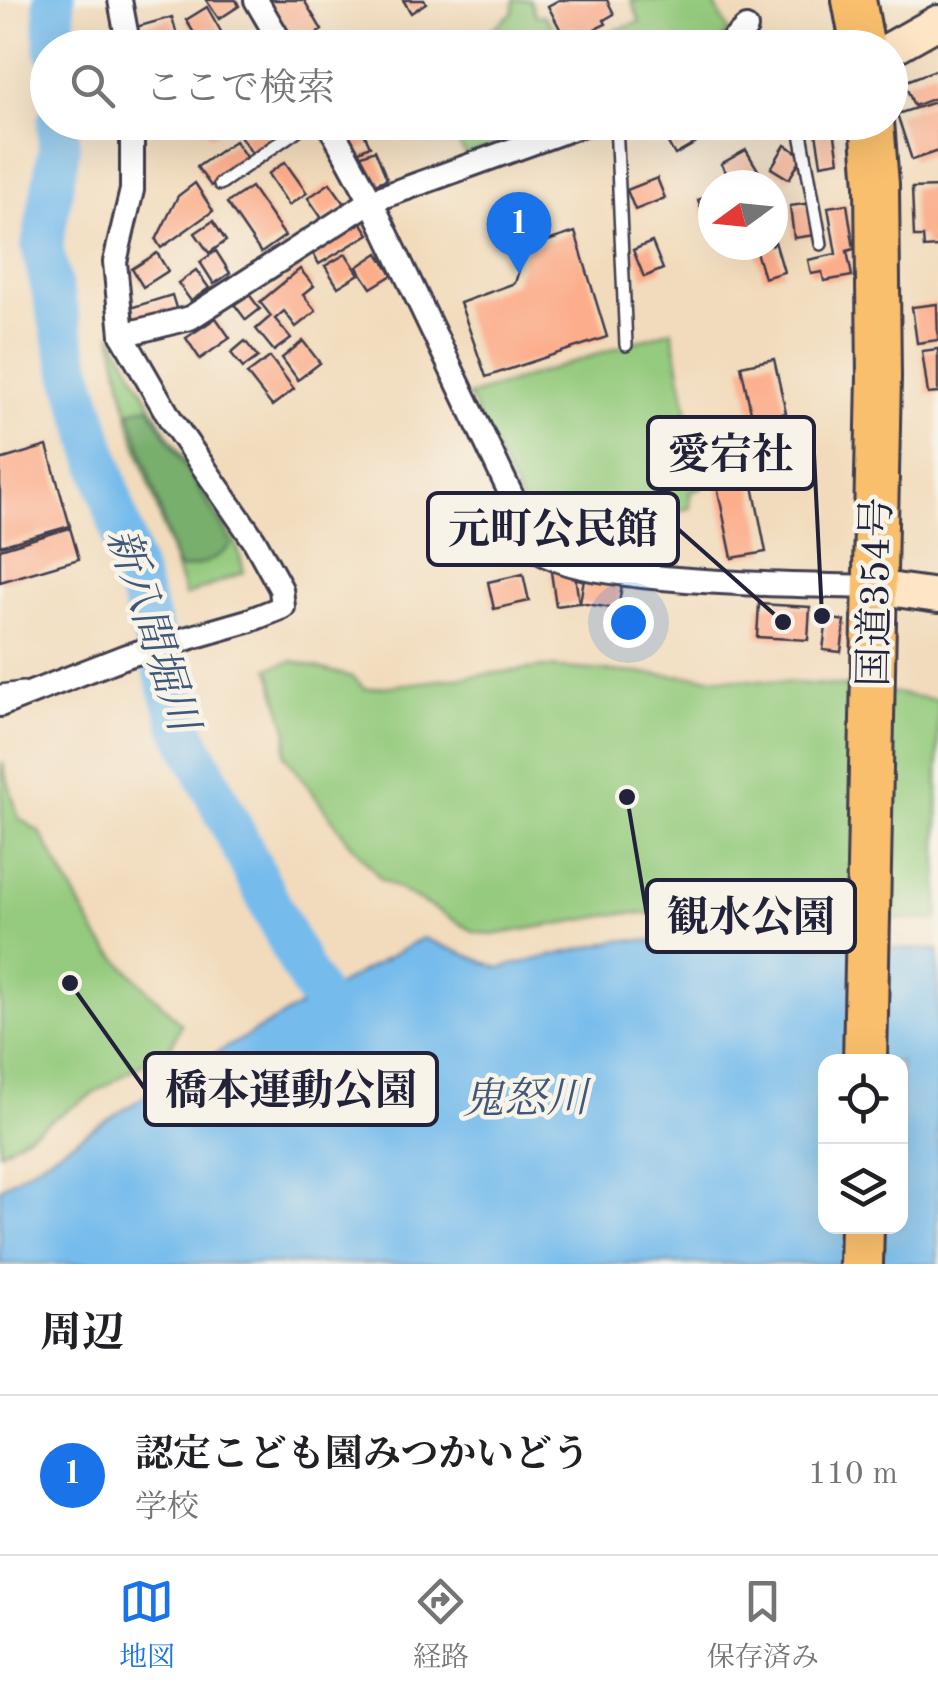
<!DOCTYPE html>
<html lang="ja">
<meta charset="utf-8">
<style>
:root{--surface:#fff;--page:#f6f6f6;--text:#202124;--muted:#757577;--line:#e0e0e0;--accent:#1a73e8}
body{margin:0;font-family:"Old Standard TT","Noto Serif JP",serif;background:var(--page);color:var(--text)}
.controls{position:absolute;right:30px;bottom:30px;display:grid;overflow:hidden;border-radius:20px;box-shadow:0 10px 40px #0002}
.controls button{width:90px;height:90px;display:grid;place-items:center;padding:0;border:0;border-bottom:2px solid var(--line);background:var(--surface);color:var(--text);font:50px sans-serif}
.compass{position:absolute;left:698px;top:170px;width:90px;height:90px;border-radius:50%;background:var(--surface);box-shadow:0 10px 40px #0002;rotate:255deg}
.you{position:absolute;left:628px;top:622px;width:35px;height:35px;margin:-25px;border:8px solid #fff;border-radius:50%;background:#1a73e8;box-shadow:0 0 0 15px #1a73e833}
.badge{display:grid;place-items:center;width:65px;height:65px;border-radius:50%;background:var(--accent);color:#fff;font-size:32px;font-weight:700}
.pin{position:absolute;translate:-50% -82px;filter:drop-shadow(0 2px 5px #0008)}
.pin::after{content:'';position:absolute;top:52px;width:35px;height:30px;background:inherit;clip-path:polygon(0 0,100% 0,50% 100%)}
.list{margin:0;padding:0;list-style:none}
h2{display:flex;justify-content:space-between;align-items:center;height:130px;margin:0;padding:0 40px;font-size:42px}
h2 small{font-size:32px;font-weight:400;color:var(--muted)}
.list li{display:grid;grid-template-columns:65px 1fr auto;gap:30px;align-items:center;box-sizing:border-box;height:160px;padding:0 40px;border-top:2px solid var(--line)}
.list b{display:block;font-size:38px;white-space:nowrap}
.list p{margin:0;font-size:32px;white-space:nowrap;color:var(--muted)}
.list em{font-size:32px;font-style:normal;color:var(--muted)}
.icon{flex:none;width:55px;height:55px;fill:none;stroke:currentColor;stroke-width:2;stroke-linecap:round;stroke-linejoin:round}
.map{position:relative;flex:none;width:938px;height:1264px;overflow:hidden}
.search{position:absolute;background:var(--surface);box-shadow:0 10px 40px #0002;left:30px;right:30px;top:30px;height:110px;display:flex;align-items:center;gap:25px;box-sizing:border-box;padding:0 35px;border-radius:55px;color:var(--muted);font-size:38px}
.sheet{height:290px;background:var(--surface)}
nav{display:flex;justify-content:space-around;align-items:center;box-sizing:border-box;height:140px;border-top:2px solid var(--line);background:var(--surface);font-size:28px;color:var(--muted)}
nav a{display:grid;justify-items:center;gap:5px}
nav .on{color:var(--accent)}
.map>svg:first-child{display:block}
.green{fill:#95cb7e;stroke:#5c765c;stroke-width:2.5}
.forest{fill:#78af6d;stroke:#4d6854;stroke-width:2.5}
.water{fill:#74bbec;stroke:#4b6e94;stroke-width:2.5;fill-rule:evenodd}
.lines{fill:none;stroke-linecap:round;stroke-linejoin:round}
.river{stroke:#74bbec;stroke-width:42}
.building{fill:#fcad8b}
.lane-casing{stroke:#413e4e;stroke-width:16}
.street-casing{stroke:#413e4e;stroke-width:28}
.secondary-casing{stroke:#413e4e;stroke-width:38}
.highway-casing{stroke:#413e4e;stroke-width:48}
.lane{stroke:#fff;stroke-width:11}
.street{stroke:#fff;stroke-width:22}
.secondary{stroke:#fde5c5;stroke-width:32}
.highway{stroke:#f9bf6d;stroke-width:42}
.labels{text-anchor:middle;stroke-width:9;stroke-linejoin:round;paint-order:stroke}
.street-label{font-size:40px;fill:#22223b;stroke:#f7f3e8}
.water-label{font-size:42px;font-style:italic;fill:#3f5879;stroke:#f7f3e8}
.leader{fill:none;stroke:#22223b;stroke-width:4}
.callout-dot{fill:#22223b;stroke:#f7f3e8;stroke-width:4}
.callout{fill:#f7f3e8;stroke:#22223b;stroke-width:4}
.callout-label{font-size:42px;text-anchor:middle;font-weight:bold;fill:#22223b}
</style>
<div class="map">
<svg width="938" height="1264" viewBox="0 0 938 1264">
<rect width="100%" height="100%" fill="#f7f3e8"/>
<filter id="ink" filterUnits="userSpaceOnUse"><feTurbulence type="fractalNoise" baseFrequency=".01" numOctaves="2"/><feDisplacementMap in="SourceGraphic" scale="20" xChannelSelector="R" yChannelSelector="G"/><feConvolveMatrix kernelMatrix="1 2 1 2 8 2 1 2 1" color-interpolation-filters="sRGB"/></filter>
<filter id="wash" filterUnits="userSpaceOnUse"><feTurbulence type="fractalNoise" baseFrequency=".0048" numOctaves="4" result="noise"/><feDisplacementMap in="SourceGraphic" scale="40" xChannelSelector="R" yChannelSelector="G"/><feGaussianBlur stdDeviation="2.25" result="paint"/><feColorMatrix in="noise" values="0 0 0 0 0 0 0 0 0 0 0 0 0 0 0 0 0 1.4 0 .05"/><feComposite in="paint" operator="in"/></filter>
<g filter="url(#wash)">
<rect width="100%" height="100%" fill="#f2dbbc"/>
<!-- green -->
<g class="green">
<polygon points="514,0 530,0 536,16 544,15 565,44 571,45 640,22 631,0 712,0 729,32 714,47 469,48 513,12"/>
<polygon points="438,123 557,123 466,155 457,141 448,143"/>
<polygon points="672,330 702,488 690,492 690,508 655,516 657,527 650,529 654,568 545,550 469,396"/>
<polygon points="111,332 162,424 236,542 244,572 185,596 130,424"/>
<polygon points="293,661 352,677 366,689 545,667 856,687 938,700 938,920 623,913 492,935 475,932 381,879 346,838 285,755 288,732 269,668"/>
<polygon points="2,762 19,818 40,832 100,941 181,1024 172,1045 0,1152"/>
</g>
<!-- forest -->
<path class="forest" d="M148,406L232,544C219,559 199,567 180,569L177,565L130,411Z"/>
<!-- water -->
<path class="water" d="M423,938L499,968L620,940L938,950V1264H0V1188L191,1067ZM826,1062H900V1226H826Z"/>
<g class="lines">
<!-- river -->
<g class="river">
<polyline points="54,0 55,48"/>
<polyline points="58,122 59,149 42,247 67,353 180,723 301,966 347,1045"/>
</g>
</g>
<g id="blocks">
<!-- building -->
<g class="building">
<polygon points="206,0 236,0 239,6 219,19"/>
<polygon points="262,0 304,0 322,30 293,48"/>
<polygon points="403,0 424,0 426,3 411,13"/>
<polygon points="559,0 607,0 614,14 604,20 606,24 567,42 548,6"/>
<polygon points="207,7 227,42 218,48 203,48 186,20"/>
<polygon points="172,17 177,35 142,46 136,27"/>
<polygon points="938,69 938,97 914,106 904,82"/>
<polygon points="938,101 938,151 912,160 897,114"/>
<polygon points="201,122 230,122 211,136"/>
<polygon points="247,122 268,122 278,137 253,155 236,130"/>
<polygon points="656,122 691,122 701,140 675,155"/>
<polygon points="699,122 722,122 725,127 709,137"/>
<polygon points="361,127 370,146 355,153 346,134"/>
<polygon points="834,130 839,161 821,164 816,133"/>
<polygon points="235,141 248,160 211,186 197,167"/>
<polygon points="785,145 803,156 789,179 771,168"/>
<polygon points="375,150 387,179 370,186 357,157"/>
<polygon points="746,150 767,185 734,185 721,164"/>
<polygon points="285,162 307,193 289,205 268,174"/>
<polygon points="657,178 665,198 635,210 627,190"/>
<polygon points="195,183 213,211 161,248 156,240 178,196"/>
<polygon points="330,183 345,204 323,220 308,198"/>
<polygon points="251,187 285,236 261,253 227,203"/>
<polygon points="938,187 938,247 924,248 923,237 914,237 912,188"/>
<polygon points="713,194 713,236 698,200"/>
<polygon points="811,203 815,235 794,238 790,206"/>
<polygon points="847,204 854,249 847,251 852,276 824,281 822,272 811,274 808,260 836,254 828,207"/>
<polygon points="213,221 226,241 209,253 195,233"/>
<polygon points="361,222 369,234 319,264 312,252"/>
<polygon points="575,232 607,337 486,377 460,303 515,283 526,248"/>
<polygon points="774,238 784,272 764,278 754,245 773,245"/>
<polygon points="652,242 663,269 644,277 633,250"/>
<polygon points="216,251 230,273 214,284 200,262"/>
<polygon points="157,253 168,271 143,287 132,269"/>
<polygon points="378,253 392,275 371,288 357,267"/>
<polygon points="346,254 359,274 338,287 325,266"/>
<polygon points="300,269 314,286 303,295 316,311 296,327 284,311 275,319 291,338 274,351 256,329 271,316 260,302"/>
<polygon points="196,270 209,288 191,301 178,283"/>
<polygon points="248,293 260,309 246,320 234,304"/>
<polygon points="172,295 179,318 137,330 130,308"/>
<polygon points="937,304 938,340 917,343 912,307"/>
<polygon points="216,318 230,338 200,359 186,338"/>
<polygon points="245,341 258,357 243,368 231,353"/>
<polygon points="303,341 320,363 298,380 282,358"/>
<polygon points="938,349 938,393 928,394 922,351"/>
<polygon points="270,357 294,389 272,406 247,374"/>
<polygon points="774,359 786,413 753,421 741,366"/>
<polygon points="47,446 70,526 0,546 0,460"/>
<polygon points="746,450 766,552 732,558 711,457"/>
<polygon points="70,528 79,559 0,582 0,549"/>
<polygon points="574,568 579,603 556,606 551,572"/>
<polygon points="585,572 623,579 618,609 580,603"/>
<polygon points="523,574 529,601 494,609 488,582"/>
<polygon points="759,604 810,607 808,640 757,637"/>
<polygon points="827,618 845,621 841,652 823,650"/>
</g>
</g>
</g>
<g filter="url(#ink)">
<use href="#blocks" fill-opacity="0" stroke="#413e4e" stroke-width="2.5"/>
<g class="lines">
<!-- lane casing -->
<g class="lane-casing">
<g id="lane">
<polyline points="616,122 626,345"/>
<polyline points="799,122 821,244"/>
<polyline points="220,184 309,122"/>
<polyline points="0,691 23,688"/>
</g>
</g>
<!-- street casing -->
<g class="street-casing">
<g id="street">
<polyline points="120,0 129,48"/>
<polyline points="256,0 284,48"/>
<polyline points="725,48 746,28"/>
<path d="M328,122L371,201L538,551C571,569 605,571 642,576C719,584 797,585 874,587"/>
<polyline points="122,335 190,318 371,201 590,122"/>
<polyline points="0,705 126,656 248,621 283,607 281,589 254,540 171,420 122,335 115,262 132,190 132,122"/>
</g>
</g>
<!-- secondary casing -->
<g class="secondary-casing">
<g id="secondary">
<polyline points="890,49 938,22"/>
<polyline points="874,587 938,596"/>
</g>
</g>
<!-- highway casing -->
<g class="highway-casing">
<g id="highway">
<polyline points="854,0 863,48"/>
<polyline points="865,1062 879,377 877,185 872,122"/>
<polyline points="861,1264 862,1226"/>
</g>
</g>
<!-- lane -->
<use href="#lane" class="lane"/>
<!-- street -->
<use href="#street" class="street"/>
<!-- secondary -->
<use href="#secondary" class="secondary"/>
<!-- highway -->
<use href="#highway" class="highway"/>
</g>
</g>
<g class="labels">
<!-- street labels -->
<g class="street-label">
<text transform="translate(874 592) rotate(-89)" y="14">国道354号</text>
</g>
<!-- water labels -->
<g class="water-label">
<text transform="translate(154 629) rotate(72)" y="15">新八間堀川</text>
<text transform="translate(525 1097) rotate(-1)" y="15">鬼怒川</text>
</g>
</g>
<!-- callouts -->
<path class="leader" d="M822 616L814 453M783 622L678 529M627 797L647 916M70 983L145 1089"/>
<g class="callout-dot">
<circle cx="822" cy="616" r="10"/>
<circle cx="783" cy="622" r="10"/>
<circle cx="627" cy="797" r="10"/>
<circle cx="70" cy="983" r="10"/>
</g>
<g class="callout">
<rect x="648" y="417" width="166" height="72" rx="10"/>
<rect x="428" y="493" width="250" height="72" rx="10"/>
<rect x="647" y="880" width="208" height="72" rx="10"/>
<rect x="145" y="1053" width="292" height="72" rx="10"/>
</g>
<g class="callout-label">
<text x="731" y="468">愛宕社</text>
<text x="553" y="543">元町公民館</text>
<text x="751" y="931">観水公園</text>
<text x="291" y="1104">橋本運動公園</text>
</g>
</svg>
<div class="controls">
<button><svg class="icon" aria-label="locate" viewBox="0 0 24 24"><circle cx="12" cy="12" r="6"/><path d="M12 2v4M12 18v4M2 12h4M18 12h4"/></svg></button>
<button><svg class="icon" aria-label="layers" viewBox="0 0 24 24"><path d="M12 4l9 5-9 5-9-5zM3 14l9 5 9-5"/></svg></button>
</div>
<svg class="compass" viewBox="-18 -18 36 36"><path d="M0-13l5 13h-10z" fill="#e53935"/><path d="M0 13l5-13h-10z" fill="#757577"/></svg>
<div class="you"></div>
<div class="pin badge" style="left:519px;top:274px">1</div>
<div class="search"><svg class="icon" aria-label="search" viewBox="0 0 24 24"><circle cx="10" cy="10" r="6"/><path d="M15 15l6 6"/></svg>ここで検索</div>
</div>
<section class="sheet">
<h2>周辺<small></small></h2>
<ul class="list">
<li><span class="badge">1</span><div><b>認定こども園みつかいどう</b><p>学校</p></div><em>110 m</em></li>
</ul>
</section>
<nav>
<a class="on"><svg class="icon" aria-label="map" viewBox="0 0 24 24"><path d="M3 6l6-2 6 2 6-2v14l-6 2-6-2-6 2zM9 4v14M15 6v14"/></svg>地図</a>
<a><svg class="icon" aria-label="directions" viewBox="0 0 24 24"><path d="M12 3l9 9-9 9-9-9zM9 14v-3h6M13 9l2 2-2 2"/></svg>経路</a>
<a><svg class="icon" aria-label="saved" viewBox="0 0 24 24"><path d="M7 4h10v16l-5-4-5 4z"/></svg>保存済み</a>
</nav>
